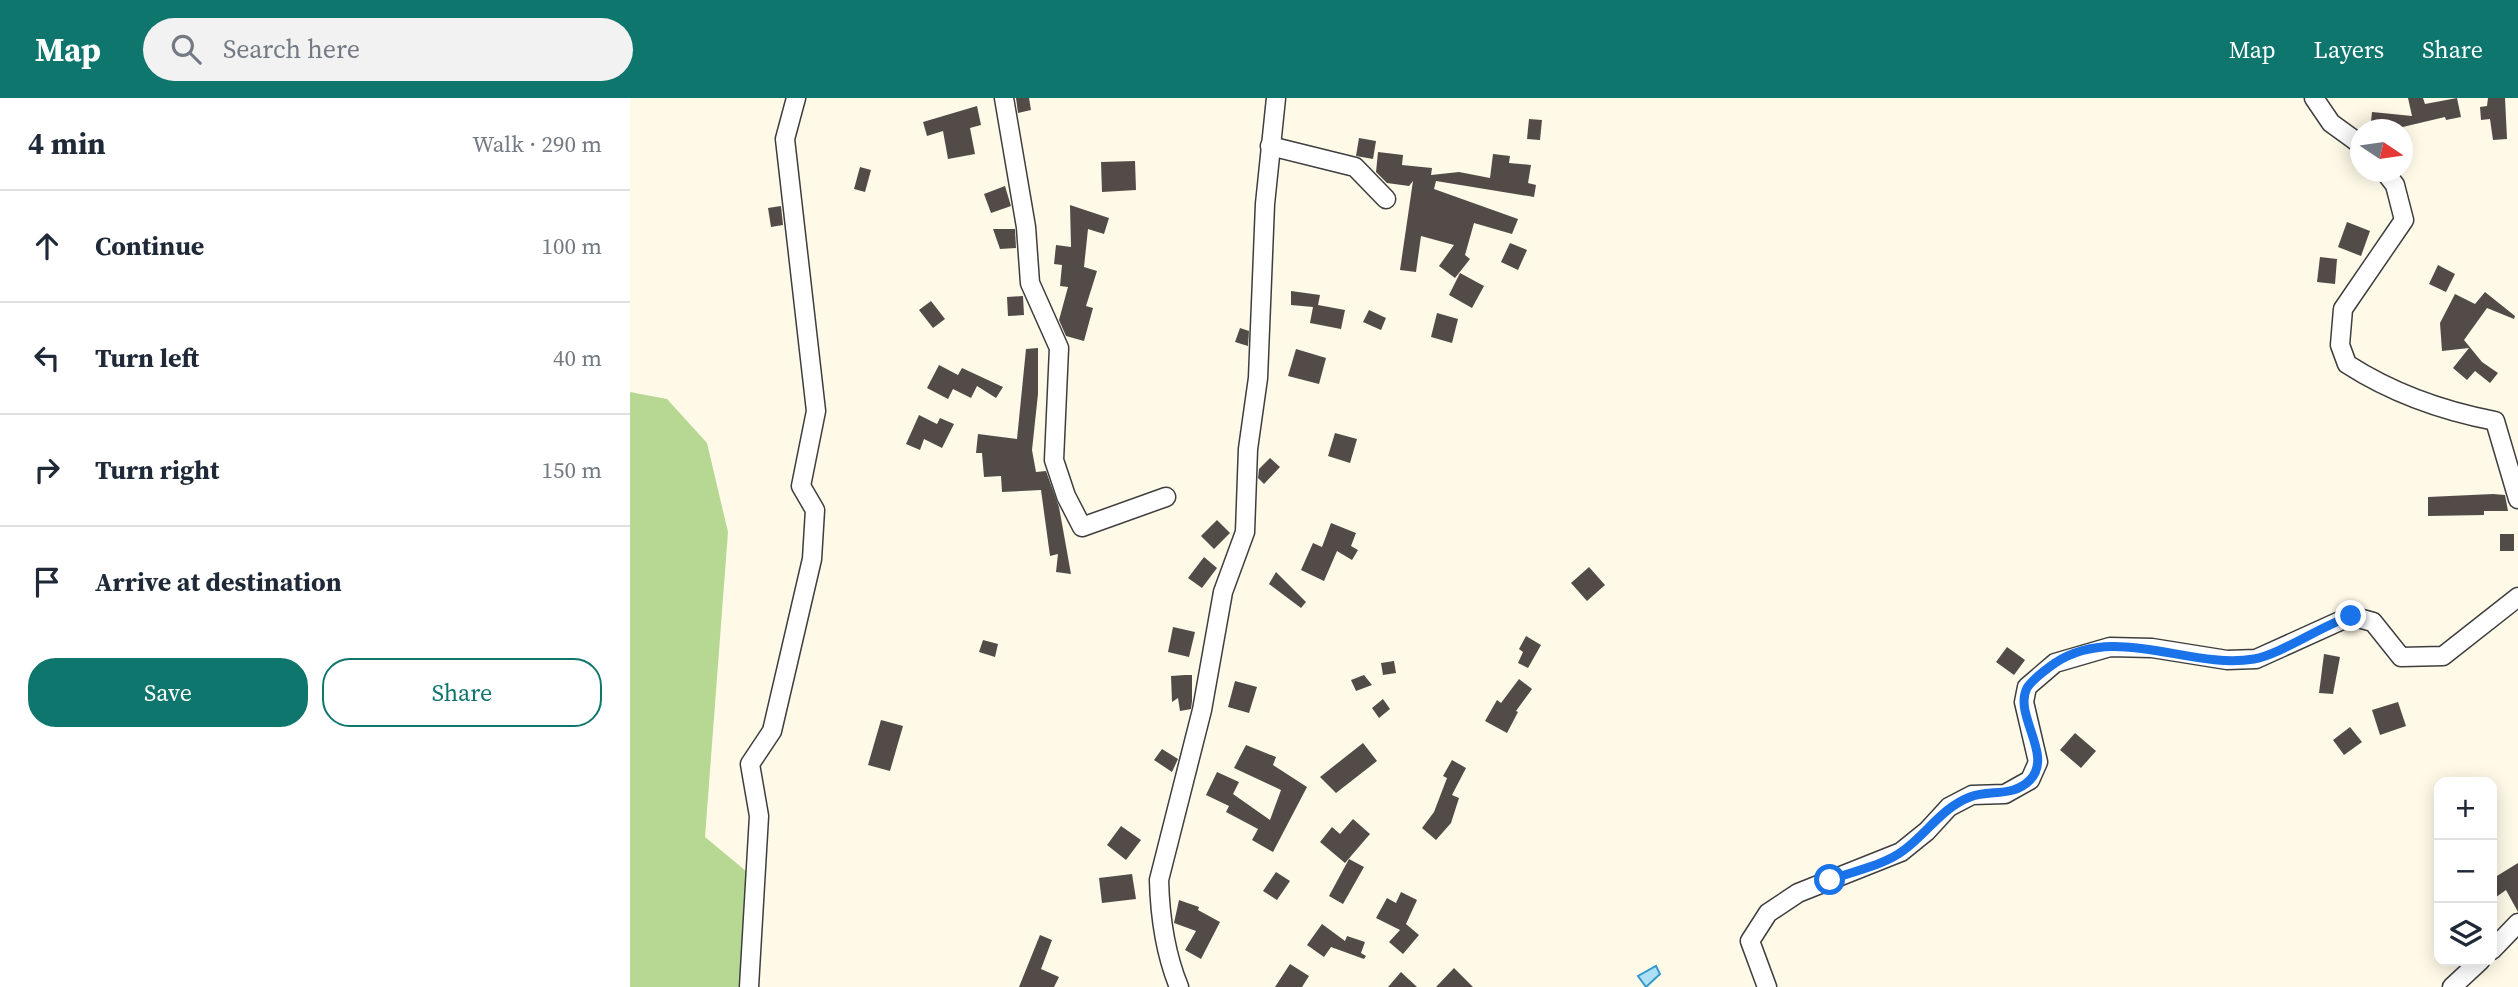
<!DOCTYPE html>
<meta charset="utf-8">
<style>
:root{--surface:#fff;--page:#f2f2f3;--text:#1f2937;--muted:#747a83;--line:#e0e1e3;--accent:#0f766e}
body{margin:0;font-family:"Source Serif 4",serif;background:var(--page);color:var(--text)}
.controls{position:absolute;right:21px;bottom:21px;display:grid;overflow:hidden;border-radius:14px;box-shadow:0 4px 18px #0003}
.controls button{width:63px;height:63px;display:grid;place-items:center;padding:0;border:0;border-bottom:2px solid var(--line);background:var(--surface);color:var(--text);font:35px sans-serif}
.compass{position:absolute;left:1720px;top:21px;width:63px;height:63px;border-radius:50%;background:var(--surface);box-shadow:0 4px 18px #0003;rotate:103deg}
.stop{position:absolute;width:21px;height:21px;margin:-16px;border:5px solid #1a73e8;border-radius:50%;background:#fff}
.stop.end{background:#1a73e8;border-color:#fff;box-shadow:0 2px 7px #0008}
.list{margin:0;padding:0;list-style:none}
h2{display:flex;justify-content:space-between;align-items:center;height:91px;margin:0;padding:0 28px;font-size:30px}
h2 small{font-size:23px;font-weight:400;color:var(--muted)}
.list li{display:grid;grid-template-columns:46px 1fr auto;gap:21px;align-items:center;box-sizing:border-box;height:112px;padding:0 28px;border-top:2px solid var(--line)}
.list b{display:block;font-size:26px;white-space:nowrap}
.list em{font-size:23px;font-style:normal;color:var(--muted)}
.actions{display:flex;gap:14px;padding:21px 28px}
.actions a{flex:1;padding:16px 0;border:2px solid var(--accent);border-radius:28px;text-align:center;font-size:24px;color:var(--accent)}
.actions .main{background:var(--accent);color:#fff}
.icon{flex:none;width:38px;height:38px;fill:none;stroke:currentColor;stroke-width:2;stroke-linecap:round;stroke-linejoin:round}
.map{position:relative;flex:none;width:1888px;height:889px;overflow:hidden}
header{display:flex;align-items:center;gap:42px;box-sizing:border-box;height:98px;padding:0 35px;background:var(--accent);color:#fff}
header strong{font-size:33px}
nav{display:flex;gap:38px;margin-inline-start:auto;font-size:24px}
.search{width:490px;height:63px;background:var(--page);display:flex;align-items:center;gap:18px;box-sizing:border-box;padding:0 24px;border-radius:38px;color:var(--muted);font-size:26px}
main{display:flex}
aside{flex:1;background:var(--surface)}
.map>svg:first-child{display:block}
.forest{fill:#b7d893}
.water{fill:#aedff5;stroke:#359acc;stroke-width:2}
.building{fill:#534b47}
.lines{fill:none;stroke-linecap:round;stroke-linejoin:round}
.street-casing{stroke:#3e3e3e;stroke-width:21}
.street{stroke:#fff;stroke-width:18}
.route{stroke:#1a73e8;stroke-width:9}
</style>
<header>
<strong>Map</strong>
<div class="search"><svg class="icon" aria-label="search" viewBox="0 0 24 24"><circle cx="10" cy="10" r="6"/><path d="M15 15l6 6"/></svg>Search here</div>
<nav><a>Map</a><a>Layers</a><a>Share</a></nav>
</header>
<main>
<aside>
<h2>4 min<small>Walk · 290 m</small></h2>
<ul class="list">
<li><svg class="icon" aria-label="ahead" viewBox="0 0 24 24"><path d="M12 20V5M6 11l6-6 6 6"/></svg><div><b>Continue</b></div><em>100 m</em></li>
<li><svg class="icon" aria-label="left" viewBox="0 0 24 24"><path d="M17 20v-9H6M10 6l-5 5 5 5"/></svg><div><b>Turn left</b></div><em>40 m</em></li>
<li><svg class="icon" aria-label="right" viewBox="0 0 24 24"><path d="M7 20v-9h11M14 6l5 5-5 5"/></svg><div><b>Turn right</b></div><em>150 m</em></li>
<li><svg class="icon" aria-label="arrive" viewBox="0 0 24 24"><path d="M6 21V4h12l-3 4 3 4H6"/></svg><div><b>Arrive at destination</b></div></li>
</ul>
<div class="actions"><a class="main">Save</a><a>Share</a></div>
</aside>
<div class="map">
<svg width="1888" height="889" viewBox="0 0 1888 889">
<rect width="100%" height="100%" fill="#fff9e8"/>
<!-- forest -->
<polygon class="forest" points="0,294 37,301 77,345 98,434 75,739 116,773 115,889 0,889"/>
<!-- water -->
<polygon class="water" points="1026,868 1030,876 1016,889 1008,878"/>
<!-- building -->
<g class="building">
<polygon points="386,0 399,0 401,12 388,15"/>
<polygon points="1778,0 1793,0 1795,6 1827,0 1831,19 1816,22 1815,19 1760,32 1740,32 1742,14 1782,18"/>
<polygon points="1858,0 1875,0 1877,41 1863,42 1860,21 1851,22 1850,9 1857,8"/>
<polygon points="347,8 351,27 340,30 345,56 318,61 313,33 297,38 293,24"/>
<polygon points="899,21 912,22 910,42 897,41"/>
<polygon points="729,40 746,43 743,61 726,58"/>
<polygon points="748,54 773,57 772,67 802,70 801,77 829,74 860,80 863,56 880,58 879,65 901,67 898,85 906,87 904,99 806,83 804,91 888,121 882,136 844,125 835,157 840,161 825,180 809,168 824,147 791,138 786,174 770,172 783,83 779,88 757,85 746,74"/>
<polygon points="505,63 506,92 472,94 471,64"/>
<polygon points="230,69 241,72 235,94 224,91"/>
<polygon points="375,88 381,108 361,115 354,96"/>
<polygon points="440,107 479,120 474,136 458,131 454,169 467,173 456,208 463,210 454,243 436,238 429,222 438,189 430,188 432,167 424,166 426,147 441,149"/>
<polygon points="151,108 153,127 141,129 138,110"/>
<polygon points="1717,124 1740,133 1731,158 1708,149"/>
<polygon points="363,131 385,131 386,150 370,151"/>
<polygon points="880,145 897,152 888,172 871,164"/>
<polygon points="1690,159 1707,161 1705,186 1687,184"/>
<polygon points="1808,167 1825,176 1816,194 1799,186"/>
<polygon points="830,175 854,188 842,210 819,197"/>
<polygon points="661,193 690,197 688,207 715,212 711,231 680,225 683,209 661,207"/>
<polygon points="1855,194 1885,218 1884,221 1857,210 1834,242 1852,264 1868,275 1860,285 1845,273 1837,282 1823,270 1839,250 1812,253 1810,225 1825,196 1845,206"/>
<polygon points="377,199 393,198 394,217 378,218"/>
<polygon points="301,203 315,221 303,230 289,212"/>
<polygon points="739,212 756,220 751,232 733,224"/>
<polygon points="807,215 828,221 822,245 801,239"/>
<polygon points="610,230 619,233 618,248 605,244"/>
<polygon points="408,250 408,296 402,352 406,374 416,373 429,409 441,476 426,474 428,456 420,458 411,392 372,394 371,378 354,379 352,355 346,355 348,336 387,341 396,251"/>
<polygon points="666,251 696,260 689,286 658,278"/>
<polygon points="309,267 328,277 332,270 373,289 366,300 347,288 341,300 323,291 318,301 297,290"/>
<polygon points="289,317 307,326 310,320 324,326 312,350 294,341 290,352 276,346"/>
<polygon points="705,335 727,341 720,365 698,358"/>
<polygon points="640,360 650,369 634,386 628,380 629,371"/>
<polygon points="1863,396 1875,397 1878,413 1854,413 1854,417 1798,418 1798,399"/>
<polygon points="587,422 600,435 584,451 571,438"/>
<polygon points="701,425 726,435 721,448 728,452 722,462 707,453 694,483 671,472 683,445 692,449"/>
<rect x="1870" y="436" width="14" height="17"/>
<polygon points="574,459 587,470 572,490 558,480"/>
<polygon points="959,469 975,487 957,503 941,485"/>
<polygon points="646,474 676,504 671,510 639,486"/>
<polygon points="543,529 565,534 559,559 538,554"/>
<polygon points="896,538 911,547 898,570 888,565 893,554 889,551"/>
<polygon points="353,542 368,546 365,559 349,554"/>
<polygon points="1377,549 1395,562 1384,577 1366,564"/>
<polygon points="1694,556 1710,559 1703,596 1689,595"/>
<polygon points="764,563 766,575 753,577 751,565"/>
<polygon points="555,577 562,577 562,603 561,611 550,613 548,600 542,604 541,578"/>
<polygon points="734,577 742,587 726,593 721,582"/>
<polygon points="889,581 902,591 886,613 888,614 877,635 855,623 867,602 871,605"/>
<polygon points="605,583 627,589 619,615 598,609"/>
<polygon points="753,601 760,611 749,620 742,610"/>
<polygon points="1768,604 1776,628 1750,637 1742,612"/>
<polygon points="251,622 273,628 260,673 238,667"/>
<polygon points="1720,629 1732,644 1714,657 1703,642"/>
<polygon points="1445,635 1466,653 1451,670 1430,652"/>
<polygon points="733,645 747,663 706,695 690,679"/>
<polygon points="616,647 646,659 643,667 677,689 643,754 622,742 628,731 596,714 599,708 576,697 587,674 609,684 603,696 640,722 651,692 604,670"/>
<polygon points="532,651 548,661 542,674 524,662"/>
<polygon points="822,662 836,670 822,697 829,700 821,725 806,742 792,730 804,714 817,680 813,678"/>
<polygon points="723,721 740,736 715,765 690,744 702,729 710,736"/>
<polygon points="491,728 511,742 496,762 477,747"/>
<polygon points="719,761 734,769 713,806 699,798"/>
<polygon points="1888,765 1888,814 1876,792 1862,802 1862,781"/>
<polygon points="646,774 660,783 647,802 633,793"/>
<polygon points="502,776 506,801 472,805 469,780"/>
<polygon points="771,794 787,802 776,826 789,837 773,856 759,844 770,832 746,820 757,800 766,805"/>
<polygon points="549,802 569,809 568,812 590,824 571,861 555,852 566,833 544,825"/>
<polygon points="692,826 715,843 717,838 735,844 731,855 736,858 734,861 701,849 694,859 677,847"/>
<polygon points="410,837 422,842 411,871 429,879 424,889 389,889"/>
<polygon points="660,866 679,878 672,889 645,889"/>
<polygon points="824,870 843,889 806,889"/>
<polygon points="771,874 787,889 758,889"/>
</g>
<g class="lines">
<!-- street casing -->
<g class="street-casing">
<g id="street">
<polyline points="374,0 396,129 400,185 429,250 424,362 436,398 452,429 536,399"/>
<polyline points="1684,0 1701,25 1730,46"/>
<polyline points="640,48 725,69 756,101"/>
<path d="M1755,74L1765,87L1774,122L1713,211L1710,247L1717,266C1762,295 1813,313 1865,323L1888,401"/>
<polyline points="1862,852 1888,825"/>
<polyline points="119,889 129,718 120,666 142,633 182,461 185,412 171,388 186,313 155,41 166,0"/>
<path d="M549,889C535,855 530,819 529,782L572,612L593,494L615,434L618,351L628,280L635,106L646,0"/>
<polyline points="1137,889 1120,843 1138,815 1168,795 1271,754 1297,733 1319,709 1342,697 1375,696 1400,682 1408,664 1394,604 1397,589 1425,565 1480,549 1522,550 1597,562 1626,561 1721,518 1743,524 1771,559 1813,558 1888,499"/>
<polyline points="1822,889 1850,863"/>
</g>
</g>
<!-- street -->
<use href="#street" class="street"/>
</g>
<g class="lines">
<!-- route -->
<path class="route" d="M1200,782C1223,773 1255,767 1274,752C1297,735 1313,709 1340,699C1360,691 1382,700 1400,682C1424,657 1383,617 1397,590C1401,583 1418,570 1425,565C1486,525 1560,572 1624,561C1651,556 1691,528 1721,518"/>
</g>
</svg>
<div class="controls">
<button>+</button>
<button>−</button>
<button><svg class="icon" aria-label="layers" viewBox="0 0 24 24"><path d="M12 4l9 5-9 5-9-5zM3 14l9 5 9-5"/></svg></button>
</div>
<svg class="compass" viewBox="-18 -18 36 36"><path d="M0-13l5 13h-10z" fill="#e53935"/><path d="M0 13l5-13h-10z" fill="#747a83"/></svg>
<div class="stop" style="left:1200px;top:782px"></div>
<div class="stop end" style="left:1721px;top:518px"></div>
</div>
</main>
